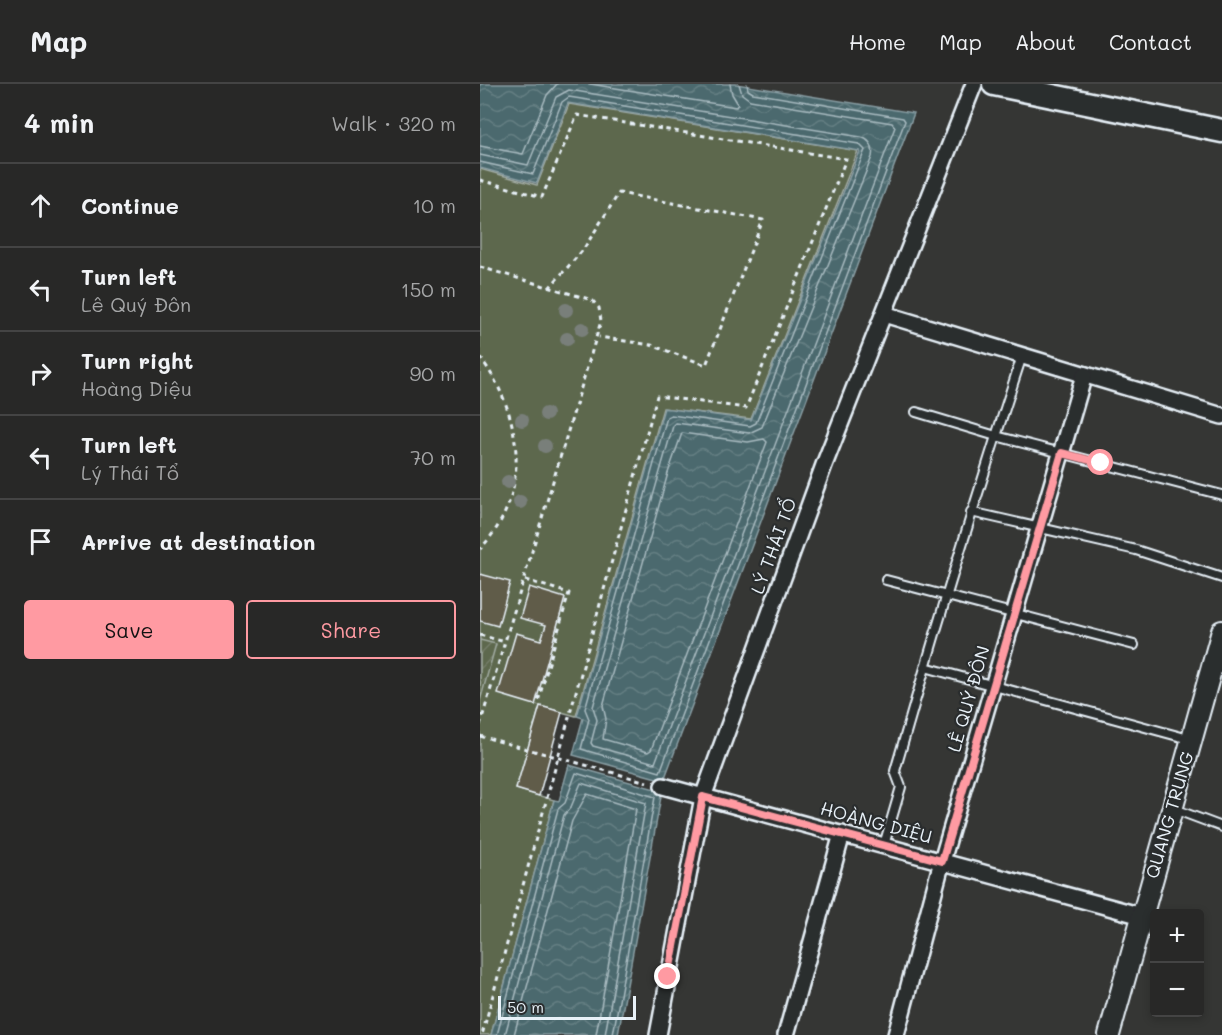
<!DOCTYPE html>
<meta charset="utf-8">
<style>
:root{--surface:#282827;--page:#30302f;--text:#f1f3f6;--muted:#a5a6a7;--line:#444;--accent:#ff9aa2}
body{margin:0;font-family:Mali,sans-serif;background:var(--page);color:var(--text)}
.controls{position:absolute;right:18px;bottom:18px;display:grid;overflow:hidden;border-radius:6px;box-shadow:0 3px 9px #0003}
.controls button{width:54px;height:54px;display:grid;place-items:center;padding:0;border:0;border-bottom:2px solid var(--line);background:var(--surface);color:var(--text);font:30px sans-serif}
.scale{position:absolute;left:18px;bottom:15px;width:138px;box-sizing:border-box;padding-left:6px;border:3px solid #e8f1f8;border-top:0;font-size:16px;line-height:21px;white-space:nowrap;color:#e8f1f8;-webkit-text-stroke:4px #2a2d2e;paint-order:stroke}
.stop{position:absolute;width:18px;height:18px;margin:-14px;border:4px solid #ff9aa2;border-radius:50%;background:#fff}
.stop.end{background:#ff9aa2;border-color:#fff;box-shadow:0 2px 6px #0008}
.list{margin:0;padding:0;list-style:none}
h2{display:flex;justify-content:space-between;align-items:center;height:78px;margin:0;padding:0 24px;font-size:26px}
h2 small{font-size:20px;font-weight:400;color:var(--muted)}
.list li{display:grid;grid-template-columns:39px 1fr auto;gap:18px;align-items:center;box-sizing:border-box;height:84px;padding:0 24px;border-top:2px solid var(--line)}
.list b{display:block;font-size:22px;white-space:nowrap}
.list p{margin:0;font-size:20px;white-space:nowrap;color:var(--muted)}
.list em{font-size:20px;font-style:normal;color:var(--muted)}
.actions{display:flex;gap:12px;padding:18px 24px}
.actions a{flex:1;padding:14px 0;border:2px solid var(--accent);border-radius:6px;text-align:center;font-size:21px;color:var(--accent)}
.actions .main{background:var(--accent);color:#111}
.icon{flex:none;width:33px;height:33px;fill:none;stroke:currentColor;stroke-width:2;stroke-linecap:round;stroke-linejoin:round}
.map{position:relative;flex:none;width:742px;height:951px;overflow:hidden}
header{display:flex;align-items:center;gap:36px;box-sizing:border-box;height:84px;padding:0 30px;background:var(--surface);border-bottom:2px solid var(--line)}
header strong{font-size:28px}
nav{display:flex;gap:33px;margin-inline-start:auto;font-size:21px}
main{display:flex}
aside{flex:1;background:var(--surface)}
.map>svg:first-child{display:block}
.grass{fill:#5d674e;stroke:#a2aca3;stroke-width:1.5}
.garden{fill:url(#garden-furrows);stroke:#a2aca3;stroke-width:1.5}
.water{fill:url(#water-waves);stroke:#8a9fa5;stroke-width:1.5}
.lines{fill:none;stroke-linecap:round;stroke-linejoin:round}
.shore{stroke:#a9bbc1;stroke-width:1.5}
.building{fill:#615b4a;stroke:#e8f1f8;stroke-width:1.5}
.lane-casing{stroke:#e8f1f8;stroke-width:12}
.street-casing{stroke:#e8f1f8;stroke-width:20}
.secondary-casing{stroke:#e8f1f8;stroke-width:24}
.primary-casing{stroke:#e8f1f8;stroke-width:27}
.path{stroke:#e8f1f8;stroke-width:3;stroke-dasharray:4.5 4.5;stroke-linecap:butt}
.lane{stroke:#2a2d2e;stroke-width:8}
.street{stroke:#2a2d2e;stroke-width:15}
.secondary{stroke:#2a2d2e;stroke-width:20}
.primary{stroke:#2a2d2e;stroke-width:22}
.tree{fill:#797f7a}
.route{stroke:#ff9aa2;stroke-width:8}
.labels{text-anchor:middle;stroke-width:4.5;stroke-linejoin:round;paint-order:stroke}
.street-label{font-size:18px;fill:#e8f1f8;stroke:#2a2d2e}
</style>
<header>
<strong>Map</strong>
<nav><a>Home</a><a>Map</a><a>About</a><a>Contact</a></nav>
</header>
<main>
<aside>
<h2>4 min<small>Walk · 320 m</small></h2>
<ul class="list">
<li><svg class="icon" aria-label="ahead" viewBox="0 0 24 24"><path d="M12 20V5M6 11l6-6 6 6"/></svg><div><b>Continue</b></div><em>10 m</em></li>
<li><svg class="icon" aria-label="left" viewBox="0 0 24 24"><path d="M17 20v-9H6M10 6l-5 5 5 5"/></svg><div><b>Turn left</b><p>Lê Quý Đôn</p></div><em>150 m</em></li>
<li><svg class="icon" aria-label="right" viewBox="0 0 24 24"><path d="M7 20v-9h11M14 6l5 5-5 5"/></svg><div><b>Turn right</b><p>Hoàng Diệu</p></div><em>90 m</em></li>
<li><svg class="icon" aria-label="left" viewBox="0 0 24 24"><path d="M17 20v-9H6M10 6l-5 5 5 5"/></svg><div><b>Turn left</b><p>Lý Thái Tổ</p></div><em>70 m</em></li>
<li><svg class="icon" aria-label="arrive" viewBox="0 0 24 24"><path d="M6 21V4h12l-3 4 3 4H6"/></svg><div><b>Arrive at destination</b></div></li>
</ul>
<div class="actions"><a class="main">Save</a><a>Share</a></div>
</aside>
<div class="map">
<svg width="742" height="951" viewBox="0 0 742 951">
<defs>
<pattern id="garden-furrows" width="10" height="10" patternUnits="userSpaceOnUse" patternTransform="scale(1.5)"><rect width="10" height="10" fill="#5d674e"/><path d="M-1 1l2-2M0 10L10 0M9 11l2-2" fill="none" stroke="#747d68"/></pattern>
<pattern id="water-waves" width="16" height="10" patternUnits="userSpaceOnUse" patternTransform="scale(1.5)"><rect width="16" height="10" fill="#4b696e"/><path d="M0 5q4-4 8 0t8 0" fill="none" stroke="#657f83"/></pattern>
</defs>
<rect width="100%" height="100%" fill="#353634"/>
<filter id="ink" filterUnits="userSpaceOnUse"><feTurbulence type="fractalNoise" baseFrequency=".0167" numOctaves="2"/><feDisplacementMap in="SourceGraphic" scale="12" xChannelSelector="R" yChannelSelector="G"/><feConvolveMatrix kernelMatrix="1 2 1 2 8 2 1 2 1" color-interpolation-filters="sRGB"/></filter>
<g filter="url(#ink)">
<!-- grass -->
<polygon class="grass" points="89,20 378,67 271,335 183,324 96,632 60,622 36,705 74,716 11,951 0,951 0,85 57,101"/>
<!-- garden -->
<polygon class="garden" points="0,556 16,560 0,617"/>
<!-- water -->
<g class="water">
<polygon points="0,0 256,0 434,29 184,696 93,671 103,634 97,632 184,324 271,336 380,67 88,19 57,99 0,84"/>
<polygon points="89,681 182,707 138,951 11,951 74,716 79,717"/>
</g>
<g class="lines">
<!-- shore -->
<g class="shore">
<polyline points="110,0 256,23 258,20 252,10 250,0"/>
<polyline points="0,62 43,70 67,11 77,0"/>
<path d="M0,71L48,81L76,13L89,6L381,53C390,56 394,63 392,73L282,343L269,349L196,339L193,342L113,623L117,636L111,659L113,662L175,679L415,43L412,39L270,16L262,10L259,0"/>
<polyline points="0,78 53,90 82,18 89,13 379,60 385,66 276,339 270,342 191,331 187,333 105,625 109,635 101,665 180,688 425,37 423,34 273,9 268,6 267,0"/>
<polygon points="202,349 268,358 284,355 287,358 171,666 168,668 123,655 126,635 123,622 188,389"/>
<polyline points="17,951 78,725 85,719 96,689 175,713 133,951"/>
<polyline points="25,951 84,731 91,723 101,699 166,719 125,951"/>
<polyline points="34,951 92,737 107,710 156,725 116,951"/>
</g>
</g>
<!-- building -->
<g class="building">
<polygon points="0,490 30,498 18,542 0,537"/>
<polygon points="49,503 85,514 55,621 18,610 36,549 61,556 66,541 40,534"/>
<polygon points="60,622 82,628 59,712 36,705"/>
</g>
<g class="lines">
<!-- lane casing -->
<g class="lane-casing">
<g id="lane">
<polyline points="436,328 516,352 742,411"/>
<polyline points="491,428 656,466 742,494"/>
<polyline points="406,496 654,561"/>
<polyline points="445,583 709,655"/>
<polyline points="694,725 742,743"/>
<path d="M404,761L421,703L415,687C455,547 497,409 542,272"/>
</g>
</g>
<!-- street casing -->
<g class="street-casing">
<g id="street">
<polyline points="404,230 742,332"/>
<polyline points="183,702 662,832"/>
<polyline points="178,951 223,713 344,381 494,0"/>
<polyline points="306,951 362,750"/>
<polyline points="416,951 462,777 604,291"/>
</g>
</g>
<!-- secondary casing -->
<g class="secondary-casing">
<polyline id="secondary" points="629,951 742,547"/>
</g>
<!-- primary casing -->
<g class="primary-casing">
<polyline id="primary" points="514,0 742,47"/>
</g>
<!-- path -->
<g class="path">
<polyline points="0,96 62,113 97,31 366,75 266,324 177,312 2,951"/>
<polyline points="0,183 112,216 119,224 121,237 0,641"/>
<polyline points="69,204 103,166 139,109 283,136 226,281 171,261 119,253"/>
<path d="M0,273C43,331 53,410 0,465"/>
<polyline points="45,496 89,509 57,621"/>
<polyline points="0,551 25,558"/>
<polyline points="0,652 167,698"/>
</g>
<!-- lane -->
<use href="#lane" class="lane"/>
<!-- street -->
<use href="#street" class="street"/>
<!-- secondary -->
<use href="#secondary" class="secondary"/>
<!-- primary -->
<use href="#primary" class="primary"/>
</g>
<!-- trees -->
<g class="tree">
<circle cx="86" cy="226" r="7"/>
<circle cx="102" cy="245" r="7"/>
<circle cx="87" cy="255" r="7"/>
<circle cx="66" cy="330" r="7"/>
<circle cx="42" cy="336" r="7"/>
<circle cx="65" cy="362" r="7"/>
<circle cx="28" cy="398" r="7"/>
<circle cx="40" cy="418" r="7"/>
</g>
</g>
<g class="lines" filter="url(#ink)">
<!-- route -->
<polyline class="route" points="188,893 223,713 462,777 582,369 621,379"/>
</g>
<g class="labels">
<!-- street labels -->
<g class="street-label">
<text transform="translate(294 462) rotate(-70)" y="6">LÝ THÁI TỔ</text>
<text transform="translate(489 615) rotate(-74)" y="6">LÊ QUÝ ĐÔN</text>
<text transform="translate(690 731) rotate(-74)" y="6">QUANG TRUNG</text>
<text transform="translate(396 739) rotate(15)" y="6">HOÀNG DIỆU</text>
</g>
</g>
</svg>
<div class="controls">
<button>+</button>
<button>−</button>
</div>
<div class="scale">50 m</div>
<div class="stop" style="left:621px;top:379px"></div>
<div class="stop end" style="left:188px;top:893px"></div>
</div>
</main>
